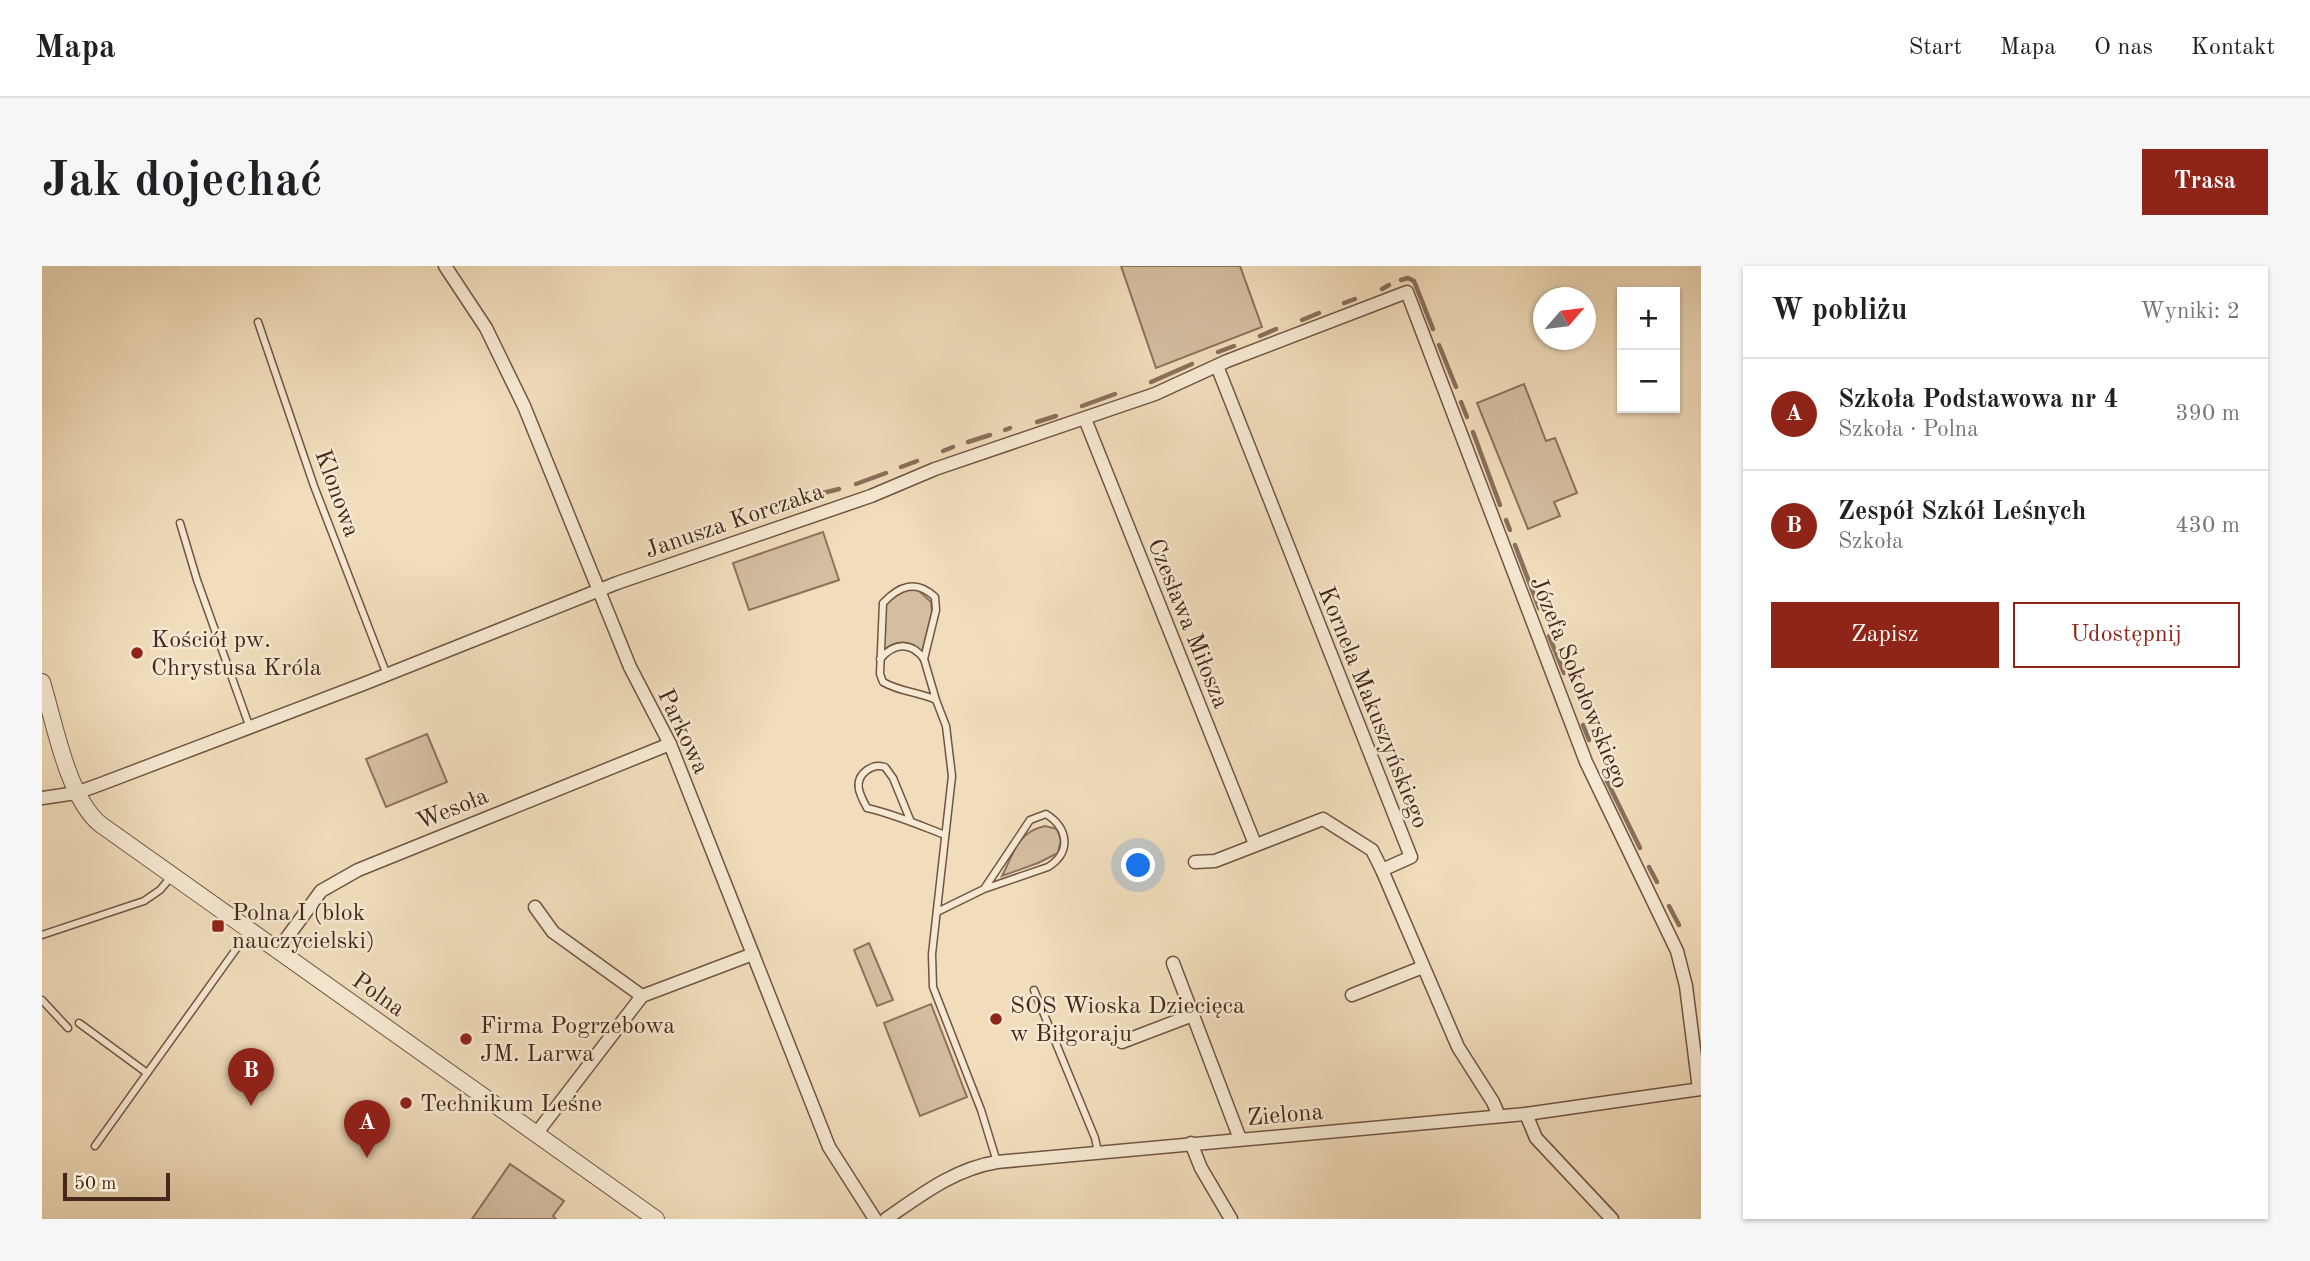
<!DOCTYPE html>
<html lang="pl">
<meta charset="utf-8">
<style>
:root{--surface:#fff;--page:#f6f6f6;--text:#202124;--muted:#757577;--line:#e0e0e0;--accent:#8f2418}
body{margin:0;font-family:"Old Standard TT",serif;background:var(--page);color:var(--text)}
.controls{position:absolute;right:21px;top:21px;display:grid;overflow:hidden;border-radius:0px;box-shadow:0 2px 5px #0004}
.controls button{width:63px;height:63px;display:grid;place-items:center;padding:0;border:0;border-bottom:2px solid var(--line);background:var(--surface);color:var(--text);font:35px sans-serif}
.compass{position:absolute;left:1491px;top:21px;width:63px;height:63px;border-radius:50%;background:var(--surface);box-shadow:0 2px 5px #0004;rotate:62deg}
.scale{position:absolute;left:21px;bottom:18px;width:107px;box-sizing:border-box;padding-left:7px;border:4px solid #46271b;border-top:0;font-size:19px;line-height:24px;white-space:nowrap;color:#46271b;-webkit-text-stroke:5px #f6e9d3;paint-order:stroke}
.you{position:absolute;left:1097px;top:600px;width:24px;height:24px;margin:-18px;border:5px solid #fff;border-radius:50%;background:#1a73e8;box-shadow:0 0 0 10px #1a73e833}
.badge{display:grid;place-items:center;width:46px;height:46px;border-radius:50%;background:var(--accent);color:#fff;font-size:23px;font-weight:700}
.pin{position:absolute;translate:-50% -58px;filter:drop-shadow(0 2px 4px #0008)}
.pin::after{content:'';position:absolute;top:37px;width:24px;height:21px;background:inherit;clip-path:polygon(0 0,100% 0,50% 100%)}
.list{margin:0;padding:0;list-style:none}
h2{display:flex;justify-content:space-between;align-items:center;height:91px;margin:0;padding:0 28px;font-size:30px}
h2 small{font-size:23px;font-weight:400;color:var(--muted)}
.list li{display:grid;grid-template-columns:46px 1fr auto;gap:21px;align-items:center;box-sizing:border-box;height:112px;padding:0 28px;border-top:2px solid var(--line)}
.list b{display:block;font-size:26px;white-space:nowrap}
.list p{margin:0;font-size:23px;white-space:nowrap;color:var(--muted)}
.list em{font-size:23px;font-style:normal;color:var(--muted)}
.actions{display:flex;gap:14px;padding:21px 28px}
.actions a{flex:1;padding:16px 0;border:2px solid var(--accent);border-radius:0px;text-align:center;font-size:24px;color:var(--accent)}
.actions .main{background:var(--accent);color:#fff}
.map{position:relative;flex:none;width:1659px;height:953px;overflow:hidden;border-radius:0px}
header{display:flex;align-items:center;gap:42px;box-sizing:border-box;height:98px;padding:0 35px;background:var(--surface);border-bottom:2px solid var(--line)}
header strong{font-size:33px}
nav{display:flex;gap:38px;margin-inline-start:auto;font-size:24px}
.intro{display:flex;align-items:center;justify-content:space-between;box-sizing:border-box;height:168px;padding:0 42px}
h1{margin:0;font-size:49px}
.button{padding:18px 32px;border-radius:0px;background:var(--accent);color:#fff;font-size:24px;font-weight:700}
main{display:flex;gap:42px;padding:0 42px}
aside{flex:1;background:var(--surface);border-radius:0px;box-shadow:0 2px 5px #0004}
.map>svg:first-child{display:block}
.green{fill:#d4bea0;stroke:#8d725e;stroke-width:2}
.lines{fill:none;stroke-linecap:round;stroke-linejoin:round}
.stream{stroke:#8a6f5b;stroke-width:4.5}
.service-casing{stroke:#715443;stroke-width:9}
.minor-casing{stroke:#715443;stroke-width:15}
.tertiary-casing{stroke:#715443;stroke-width:18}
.service{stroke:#f6e9d3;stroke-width:6}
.minor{stroke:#f6e9d3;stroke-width:12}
.tertiary{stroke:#f6e9d3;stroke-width:16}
.poi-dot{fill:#8f2418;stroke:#f6e9d3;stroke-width:2.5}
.labels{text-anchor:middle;stroke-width:5;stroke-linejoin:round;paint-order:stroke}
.street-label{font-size:24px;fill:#46271b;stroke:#f6e9d3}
.poi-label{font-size:24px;fill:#46271b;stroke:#f6e9d3;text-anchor:start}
</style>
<header>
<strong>Mapa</strong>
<nav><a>Start</a><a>Mapa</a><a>O nas</a><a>Kontakt</a></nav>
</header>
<div class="intro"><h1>Jak dojechać</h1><a class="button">Trasa</a></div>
<main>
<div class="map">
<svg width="1659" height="953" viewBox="0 0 1659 953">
<rect width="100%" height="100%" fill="#f1ddbb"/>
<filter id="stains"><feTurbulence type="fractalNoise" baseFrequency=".00286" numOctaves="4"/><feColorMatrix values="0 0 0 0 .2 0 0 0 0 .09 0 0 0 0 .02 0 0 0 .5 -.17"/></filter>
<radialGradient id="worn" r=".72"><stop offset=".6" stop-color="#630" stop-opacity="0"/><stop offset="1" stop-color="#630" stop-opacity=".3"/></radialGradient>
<!-- green -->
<g class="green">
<polygon points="1079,0 1198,0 1220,61 1114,102"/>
<polygon points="1482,118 1504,175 1513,172 1535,227 1512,236 1518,250 1486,263 1435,137"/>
<polygon points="781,266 797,314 707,344 691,297"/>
<path d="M864,324H876L889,336L890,346L880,386C868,374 854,373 841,385L842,342L849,331Z"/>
<polygon points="385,468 405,516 344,541 324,493"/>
<path d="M1003,560L1015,563L1019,574L1016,587L996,597L960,610C972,587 975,566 1003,560Z"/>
<polygon points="827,677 851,734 835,740 812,684"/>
<polygon points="889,738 925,831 878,850 842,757"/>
<polygon points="468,898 522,935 511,950 514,953 430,953"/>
</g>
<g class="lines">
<!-- stream -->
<g class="stream">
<polyline points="1359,14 1366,12 1372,15 1391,63"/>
<polyline points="1340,23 1347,19"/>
<polyline points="1302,37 1313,33"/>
<polyline points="1260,54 1277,47"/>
<polyline points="1218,70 1234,63"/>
<polyline points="1397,79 1414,121"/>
<polyline points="1176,86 1192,80"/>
<polyline points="1109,116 1150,98"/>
<polyline points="1419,136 1425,151"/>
<polyline points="1040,140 1073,128"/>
<polyline points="995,156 1014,150"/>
<polyline points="963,164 968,162"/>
<polyline points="1431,166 1458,239"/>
<polyline points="926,176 948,169"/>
<polyline points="901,185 911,181"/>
<polyline points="859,201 875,195"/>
<polyline points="814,218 844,207"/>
<polyline points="777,228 797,223"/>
<polyline points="1464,254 1468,264"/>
<polyline points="1473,279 1497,342"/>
<polyline points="1507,370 1522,407"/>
<polyline points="1541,459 1547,474"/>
<polyline points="1563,511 1598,582"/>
<polyline points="1607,601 1615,616"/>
<polyline points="1627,640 1637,659"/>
</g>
<!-- service casing -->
<g class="service-casing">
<g id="service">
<polyline points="216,56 272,220 345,409"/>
<polyline points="138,257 155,314 208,462"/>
<path d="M838,393C852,377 869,375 882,393"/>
<path d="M894,434L882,393L894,344L893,331C874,313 857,320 841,337L838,408L841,416C858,426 877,426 894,434L904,460L910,510L890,688L891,721L939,844L955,896"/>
<path d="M869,556L851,512L843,501C835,499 832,500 825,504C810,515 818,529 825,542C852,548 877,559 903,569"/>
<path d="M895,646L942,623L1006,601C1030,586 1026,562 1004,548L988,554L942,623"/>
<polyline points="0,669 102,635 118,624 129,611"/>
<polyline points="992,724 1053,872 1056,886"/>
<polyline points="0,734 26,762"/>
<polyline points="37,757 105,807"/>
<polyline points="53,880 207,665"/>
</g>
</g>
<!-- minor casing -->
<g class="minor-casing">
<g id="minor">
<polyline points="403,0 444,62 482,140 588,401 628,478 787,881 833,953"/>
<polyline points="1175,100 1369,591 1340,604 1416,781 1451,836 1457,850"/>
<polyline points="1043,153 1213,578"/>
<polyline points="0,532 34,527 59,518 324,417 575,317 829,230 893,203 1113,128 1185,95 1365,26 1544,496 1635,685 1644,720 1657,823"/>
<polyline points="1153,596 1173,595 1281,553 1330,584 1340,604"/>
<polyline points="493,641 511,666 600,730"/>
<polyline points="236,684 279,625 316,604 628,478"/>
<polyline points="1131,697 1198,873"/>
<polyline points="1310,729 1381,701"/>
<polyline points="600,730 711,688"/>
<polyline points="1080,776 1151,749"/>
<polyline points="1484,848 1494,872 1570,953"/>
<polyline points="494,868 600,730"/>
<polyline points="1149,877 1159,902 1189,953"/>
<path d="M844,953C879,929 912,903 955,896L1484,848L1659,823"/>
</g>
</g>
<!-- tertiary casing -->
<g class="tertiary-casing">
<path id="tertiary" d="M0,416C13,458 25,530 58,558L614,953"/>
</g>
<!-- service -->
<use href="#service" class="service"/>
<!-- minor -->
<use href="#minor" class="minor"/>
<!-- tertiary -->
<use href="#tertiary" class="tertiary"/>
</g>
<!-- markers -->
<g class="poi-dot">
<circle cx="95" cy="387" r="7"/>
<rect x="169" y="653" width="14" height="14" rx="3.5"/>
<circle cx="954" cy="753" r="7"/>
<circle cx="424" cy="773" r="7"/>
<circle cx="364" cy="837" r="7"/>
</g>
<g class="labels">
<!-- street labels -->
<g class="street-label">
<text transform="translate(296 227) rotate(70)" y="8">Klonowa</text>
<text transform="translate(692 254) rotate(-19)" y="8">Janusza Korczaka</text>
<text transform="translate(1147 357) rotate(68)" y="8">Czesława Miłosza</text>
<text transform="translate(1538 416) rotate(68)" y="8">Józefa Sokołowskiego</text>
<text transform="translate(1332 441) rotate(68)" y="8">Kornela Makuszyńskiego</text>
<text transform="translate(642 465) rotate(65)" y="8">Parkowa</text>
<text transform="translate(410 542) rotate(-22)" y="8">Wesoła</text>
<text transform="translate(337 728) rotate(35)" y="8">Polna</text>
<text transform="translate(1243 848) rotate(-5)" y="8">Zielona</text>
</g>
<!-- poi labels -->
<g class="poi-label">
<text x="109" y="381">Kościół pw.<tspan x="109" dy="28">Chrystusa Króla</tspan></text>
<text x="190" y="654">Polna I (blok<tspan x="190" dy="28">nauczycielski)</tspan></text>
<text x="968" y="747">SOS Wioska Dziecięca<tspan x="968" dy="28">w Biłgoraju</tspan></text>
<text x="438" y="767">Firma Pogrzebowa<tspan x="438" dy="28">JM. Larwa</tspan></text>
<text x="378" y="845">Technikum Leśne</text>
</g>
</g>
<rect width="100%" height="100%" filter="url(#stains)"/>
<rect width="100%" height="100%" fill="url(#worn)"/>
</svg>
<div class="controls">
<button>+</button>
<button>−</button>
</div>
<svg class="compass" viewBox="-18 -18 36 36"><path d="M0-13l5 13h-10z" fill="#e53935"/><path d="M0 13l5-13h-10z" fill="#757577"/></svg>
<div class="scale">50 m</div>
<div class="you"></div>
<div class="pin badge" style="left:325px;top:892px">A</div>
<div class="pin badge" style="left:209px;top:840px">B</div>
</div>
<aside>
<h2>W pobliżu<small>Wyniki: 2</small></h2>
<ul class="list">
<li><span class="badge">A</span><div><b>Szkoła Podstawowa nr 4</b><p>Szkoła · Polna</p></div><em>390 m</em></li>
<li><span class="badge">B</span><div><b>Zespół Szkół Leśnych</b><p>Szkoła</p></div><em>430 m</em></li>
</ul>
<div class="actions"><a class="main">Zapisz</a><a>Udostępnij</a></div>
</aside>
</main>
